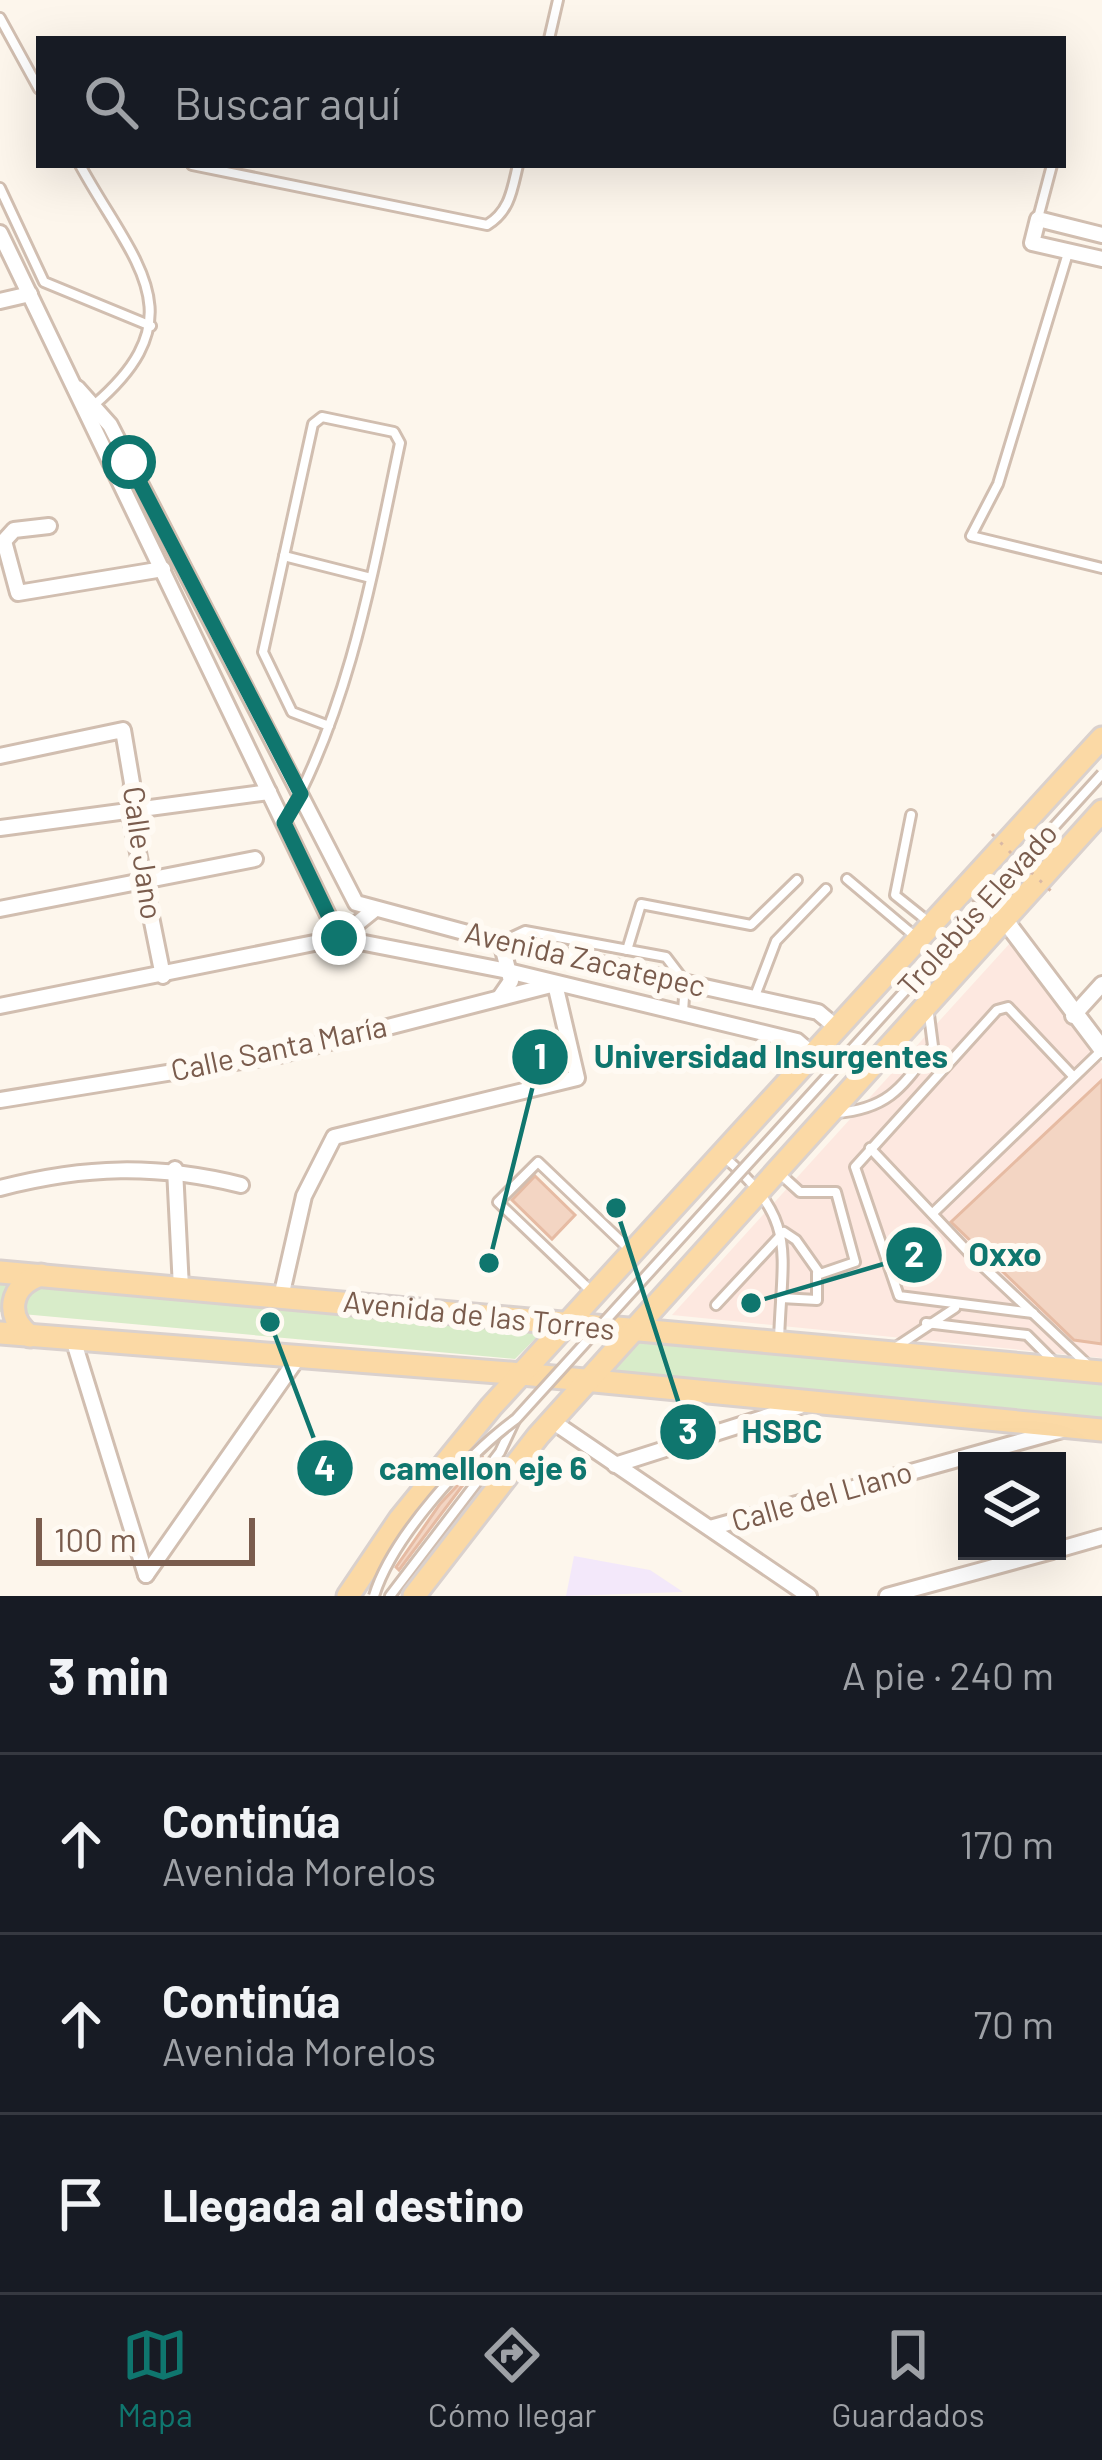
<!DOCTYPE html>
<html lang="es">
<meta charset="utf-8">
<style>
:root{--surface:#171b24;--page:#20242c;--text:#f1f3f6;--muted:#9ea1a6;--line:#363941;--accent:#0f766e}
body{margin:0;font-family:Barlow,sans-serif;background:var(--page);color:var(--text)}
.controls{position:absolute;right:36px;bottom:36px;display:grid;overflow:hidden;border-radius:0px;box-shadow:0 12px 48px #0002}
.controls button{width:108px;height:108px;display:grid;place-items:center;padding:0;border:0;border-bottom:3px solid var(--line);background:var(--surface);color:var(--text);font:60px sans-serif}
.scale{position:absolute;left:36px;bottom:30px;width:219px;box-sizing:border-box;padding-left:12px;border:6px solid #7a5c4d;border-top:0;font-size:33px;line-height:42px;white-space:nowrap;color:#7a5c4d;-webkit-text-stroke:9px #fffaf3;paint-order:stroke}
.stop{position:absolute;width:36px;height:36px;margin:-27px;border:9px solid #0f766e;border-radius:50%;background:#fff}
.stop.end{background:#0f766e;border-color:#fff;box-shadow:0 3px 12px #0008}
.list{margin:0;padding:0;list-style:none}
h2{display:flex;justify-content:space-between;align-items:center;height:156px;margin:0;padding:0 48px;font-size:51px}
h2 small{font-size:39px;font-weight:400;color:var(--muted)}
.list li{display:grid;grid-template-columns:78px 1fr auto;gap:36px;align-items:center;box-sizing:border-box;height:180px;padding:0 48px;border-top:3px solid var(--line)}
.list b{display:block;font-size:45px;white-space:nowrap}
.list p{margin:0;font-size:39px;white-space:nowrap;color:var(--muted)}
.list em{font-size:39px;font-style:normal;color:var(--muted)}
.icon{flex:none;width:66px;height:66px;fill:none;stroke:currentColor;stroke-width:2;stroke-linecap:round;stroke-linejoin:round}
.map{position:relative;flex:none;width:1102px;height:1596px;overflow:hidden}
.search{position:absolute;background:var(--surface);box-shadow:0 12px 48px #0002;left:36px;right:36px;top:36px;height:132px;display:flex;align-items:center;gap:30px;box-sizing:border-box;padding:0 42px;border-radius:0px;color:var(--muted);font-size:45px}
.sheet{height:696px;background:var(--surface)}
nav{display:flex;justify-content:space-around;align-items:center;box-sizing:border-box;height:168px;border-top:3px solid var(--line);background:var(--surface);font-size:33px;color:var(--muted)}
nav a{display:grid;justify-items:center;gap:6px}
nav .on{color:var(--accent)}
.map>svg:first-child{display:block}
.commercial{fill:#fde8e0}
.education{fill:#f3e8fa}
.green{fill:#d8ecc9}
.building{fill:#f3d5c3;stroke:#e6bba3;stroke-width:3}
.lines{fill:none;stroke-linecap:round;stroke-linejoin:round}
.service-casing{stroke:#d1beb0;stroke-width:14}
.minor-casing{stroke:#d1beb0;stroke-width:20}
.tertiary-casing{stroke:#d1beb0;stroke-width:22}
.primary-casing{stroke:#dad1cd;stroke-width:27}
.service{stroke:#fff;stroke-width:8}
.minor{stroke:#fff;stroke-width:14}
.tertiary{stroke:#fff;stroke-width:16}
.primary{stroke:#fbd9a5;stroke-width:21}
.service-bridge-casing{stroke:#d1beb0;stroke-width:14;stroke-linecap:butt}
.path-bridge{stroke:#d9b8a5;stroke-width:3;stroke-dasharray:3 9;stroke-linecap:butt}
.service-bridge{stroke:#fff;stroke-width:8}
.route{stroke:#0f766e;stroke-width:15}
.labels{text-anchor:middle;stroke-width:12;stroke-linejoin:round;paint-order:stroke}
.street-label{font-size:30px;fill:#7a5c4d;stroke:#fffaf3}
.leader{fill:none;stroke:#0f766e;stroke-width:4.5}
.callout-dot{fill:#0f766e;stroke:#fffaf3;stroke-width:4.5}
.mark-label{font-size:36px;text-anchor:middle;font-weight:bold;fill:#fff}
.callout-label{font-size:33px;text-anchor:middle;font-weight:bold;fill:#0f766e;stroke:#fffaf3;stroke-width:12;stroke-linejoin:round;paint-order:stroke}
</style>
<div class="map">
<svg width="1102" height="1596" viewBox="0 0 1102 1596">
<rect width="100%" height="100%" fill="#fdf6ec"/>
<!-- commercial -->
<polygon class="commercial" points="1011,942 1102,1064 1102,1358 672,1315"/>
<!-- education -->
<polygon class="education" points="574,1556 650,1570 683,1592 566,1596"/>
<!-- green -->
<g class="green">
<polygon points="0,1284 543,1331 515,1359 0,1312"/>
<polygon points="641,1341 1102,1380 1102,1419 607,1376"/>
</g>
<!-- building -->
<g class="building">
<polygon points="1102,1080 1102,1344 1074,1340 951,1222"/>
<polygon points="535,1176 575,1215 552,1239 512,1200"/>
<polygon points="484,1457 399,1570 396,1567 440,1504"/>
</g>
<g class="lines">
<!-- service casing -->
<g class="service-casing">
<g id="service">
<polyline points="0,18 39,89"/>
<polyline points="549,39 558,0"/>
<path d="M80,165C133,262 199,315 94,405"/>
<path d="M192,165L487,225C510,211 512,190 518,165"/>
<polyline points="0,188 44,282 151,326"/>
<polyline points="1038,218 1052,165"/>
<polyline points="1068,253 998,484 971,536 1102,568"/>
<polyline points="284,556 371,578"/>
<polyline points="911,815 895,895 930,923"/>
<path d="M285,822C350,707 373,571 400,443L394,432L322,417L313,424L263,652L292,712L329,726"/>
<polyline points="847,879 917,938"/>
<polyline points="502,942 525,931 666,957 685,982 683,1012"/>
<polyline points="627,950 641,904 751,925 797,880"/>
<polyline points="755,996 776,941 826,889"/>
<path d="M836,1113C889,1109 902,1087 933,1046L928,1007"/>
<polyline points="870,1148 971,1255 1090,1367"/>
<path d="M723,1156C799,1221 782,1249 779,1340"/>
<polyline points="933,1213 1100,1052"/>
<polyline points="591,1291 498,1202 538,1162 628,1248"/>
<polyline points="781,1298 817,1300 817,1273"/>
<polyline points="716,1305 784,1232 796,1240 820,1274 855,1262 836,1192 800,1192 778,1172"/>
<polyline points="1033,1313 899,1296 855,1167 997,1010 1008,1007 1073,1076"/>
<polyline points="926,1323 1027,1335 1055,1363"/>
<polyline points="893,1349 955,1308"/>
<polyline points="390,1596 500,1452 515,1420"/>
</g>
</g>
<!-- minor casing -->
<g class="minor-casing">
<g id="minor">
<path d="M0,233C111,468 226,702 339,938L508,971L797,1041L812,1054"/>
<polyline points="1102,235 1038,219 1032,243 1102,259"/>
<polyline points="0,301 30,294"/>
<polyline points="77,388 110,425 356,903 501,942 818,1012 836,1027"/>
<polyline points="49,526 14,530 4,541 18,593 163,569"/>
<polyline points="0,756 123,730 132,783 130,813 163,976"/>
<polyline points="0,828 269,792"/>
<polyline points="0,909 255,859"/>
<polyline points="500,997 511,981 501,942"/>
<polyline points="0,1006 339,938 374,910"/>
<polyline points="1073,1016 1102,984"/>
<polyline points="0,1100 279,1055 555,984 577,1078 334,1137 304,1196 281,1297"/>
<polyline points="175,1169 181,1288"/>
<path d="M0,1188C85,1166 156,1164 241,1185"/>
<polyline points="73,1339 146,1575"/>
<polyline points="552,1421 809,1596"/>
<polyline points="615,1465 800,1406"/>
<polyline points="710,1528 1062,1430"/>
<polyline points="1057,1550 1102,1537"/>
<polyline points="146,1575 299,1356"/>
<polyline points="887,1596 1052,1551"/>
</g>
</g>
<!-- tertiary casing -->
<g class="tertiary-casing">
<polyline id="tertiary" points="969,883 1004,919 1102,1049"/>
</g>
<!-- primary casing -->
<g class="primary-casing">
<g id="primary">
<polyline points="0,1272 1102,1372"/>
<polyline points="0,1333 522,1374 1102,1430"/>
<path d="M30,1336C4,1316 10,1285 41,1275"/>
<polyline points="348,1596 400,1519 491,1407 1102,738"/>
<polyline points="414,1596 538,1436 1102,811"/>
</g>
</g>
<!-- service -->
<use href="#service" class="service"/>
<!-- minor -->
<use href="#minor" class="minor"/>
<!-- tertiary -->
<use href="#tertiary" class="tertiary"/>
<!-- primary -->
<use href="#primary" class="primary"/>
<!-- service-bridge casing -->
<g class="service-bridge-casing">
<path id="service-bridge" d="M374,1596C392,1537 467,1455 516,1419L1102,774"/>
</g>
<!-- path-bridge -->
<g class="path-bridge">
<polyline points="992,834 1011,853"/>
<polyline points="1031,872 1052,892"/>
</g>
<!-- service-bridge -->
<use href="#service-bridge" class="service-bridge"/>
</g>
<g class="lines">
<!-- route -->
<polyline class="route" points="129,462 301,794 284,823 339,938"/>
</g>
<g class="labels">
<!-- street labels -->
<g class="street-label">
<text transform="translate(142 853) rotate(82)" y="10">Calle Jano</text>
<text transform="translate(978 910) rotate(-48)" y="10">Trolebús Elevado</text>
<text transform="translate(585 960) rotate(13)" y="10">Avenida Zacatepec</text>
<text transform="translate(279 1049) rotate(-12)" y="10">Calle Santa María</text>
<text transform="translate(479 1316) rotate(6)" y="10">Avenida de las Torres</text>
<text transform="translate(822 1497) rotate(-16)" y="10">Calle del Llano</text>
</g>
</g>
<!-- callouts -->
<path class="leader" d="M489 1263L540 1057M751 1303L914 1255M616 1208L688 1432M270 1322L325 1468"/>
<g class="callout-dot">
<circle cx="489" cy="1263" r="12"/>
<circle cx="751" cy="1303" r="12"/>
<circle cx="616" cy="1208" r="12"/>
<circle cx="270" cy="1322" r="12"/>
<circle cx="540" cy="1057" r="30"/>
<circle cx="914" cy="1255" r="30"/>
<circle cx="688" cy="1432" r="30"/>
<circle cx="325" cy="1468" r="30"/>
</g>
<g class="mark-label">
<text x="540" y="1069">1</text>
<text x="914" y="1267">2</text>
<text x="688" y="1444">3</text>
<text x="325" y="1481">4</text>
</g>
<g class="callout-label">
<text x="771" y="1068">Universidad Insurgentes</text>
<text x="1005" y="1266">Oxxo</text>
<text x="782" y="1443">HSBC</text>
<text x="483" y="1480">camellon eje 6</text>
</g>
</svg>
<div class="controls">
<button><svg class="icon" aria-label="layers" viewBox="0 0 24 24"><path d="M12 4l9 5-9 5-9-5zM3 14l9 5 9-5"/></svg></button>
</div>
<div class="scale">100 m</div>
<div class="stop" style="left:129px;top:462px"></div>
<div class="stop end" style="left:339px;top:938px"></div>
<div class="search"><svg class="icon" aria-label="search" viewBox="0 0 24 24"><circle cx="10" cy="10" r="6"/><path d="M15 15l6 6"/></svg>Buscar aquí</div>
</div>
<section class="sheet">
<h2>3 min<small>A pie · 240 m</small></h2>
<ul class="list">
<li><svg class="icon" aria-label="ahead" viewBox="0 0 24 24"><path d="M12 20V5M6 11l6-6 6 6"/></svg><div><b>Continúa</b><p>Avenida Morelos</p></div><em>170 m</em></li>
<li><svg class="icon" aria-label="ahead" viewBox="0 0 24 24"><path d="M12 20V5M6 11l6-6 6 6"/></svg><div><b>Continúa</b><p>Avenida Morelos</p></div><em>70 m</em></li>
<li><svg class="icon" aria-label="arrive" viewBox="0 0 24 24"><path d="M6 21V4h12l-3 4 3 4H6"/></svg><div><b>Llegada al destino</b></div></li>
</ul>
</section>
<nav>
<a class="on"><svg class="icon" aria-label="map" viewBox="0 0 24 24"><path d="M3 6l6-2 6 2 6-2v14l-6 2-6-2-6 2zM9 4v14M15 6v14"/></svg>Mapa</a>
<a><svg class="icon" aria-label="directions" viewBox="0 0 24 24"><path d="M12 3l9 9-9 9-9-9zM9 14v-3h6M13 9l2 2-2 2"/></svg>Cómo llegar</a>
<a><svg class="icon" aria-label="saved" viewBox="0 0 24 24"><path d="M7 4h10v16l-5-4-5 4z"/></svg>Guardados</a>
</nav>
